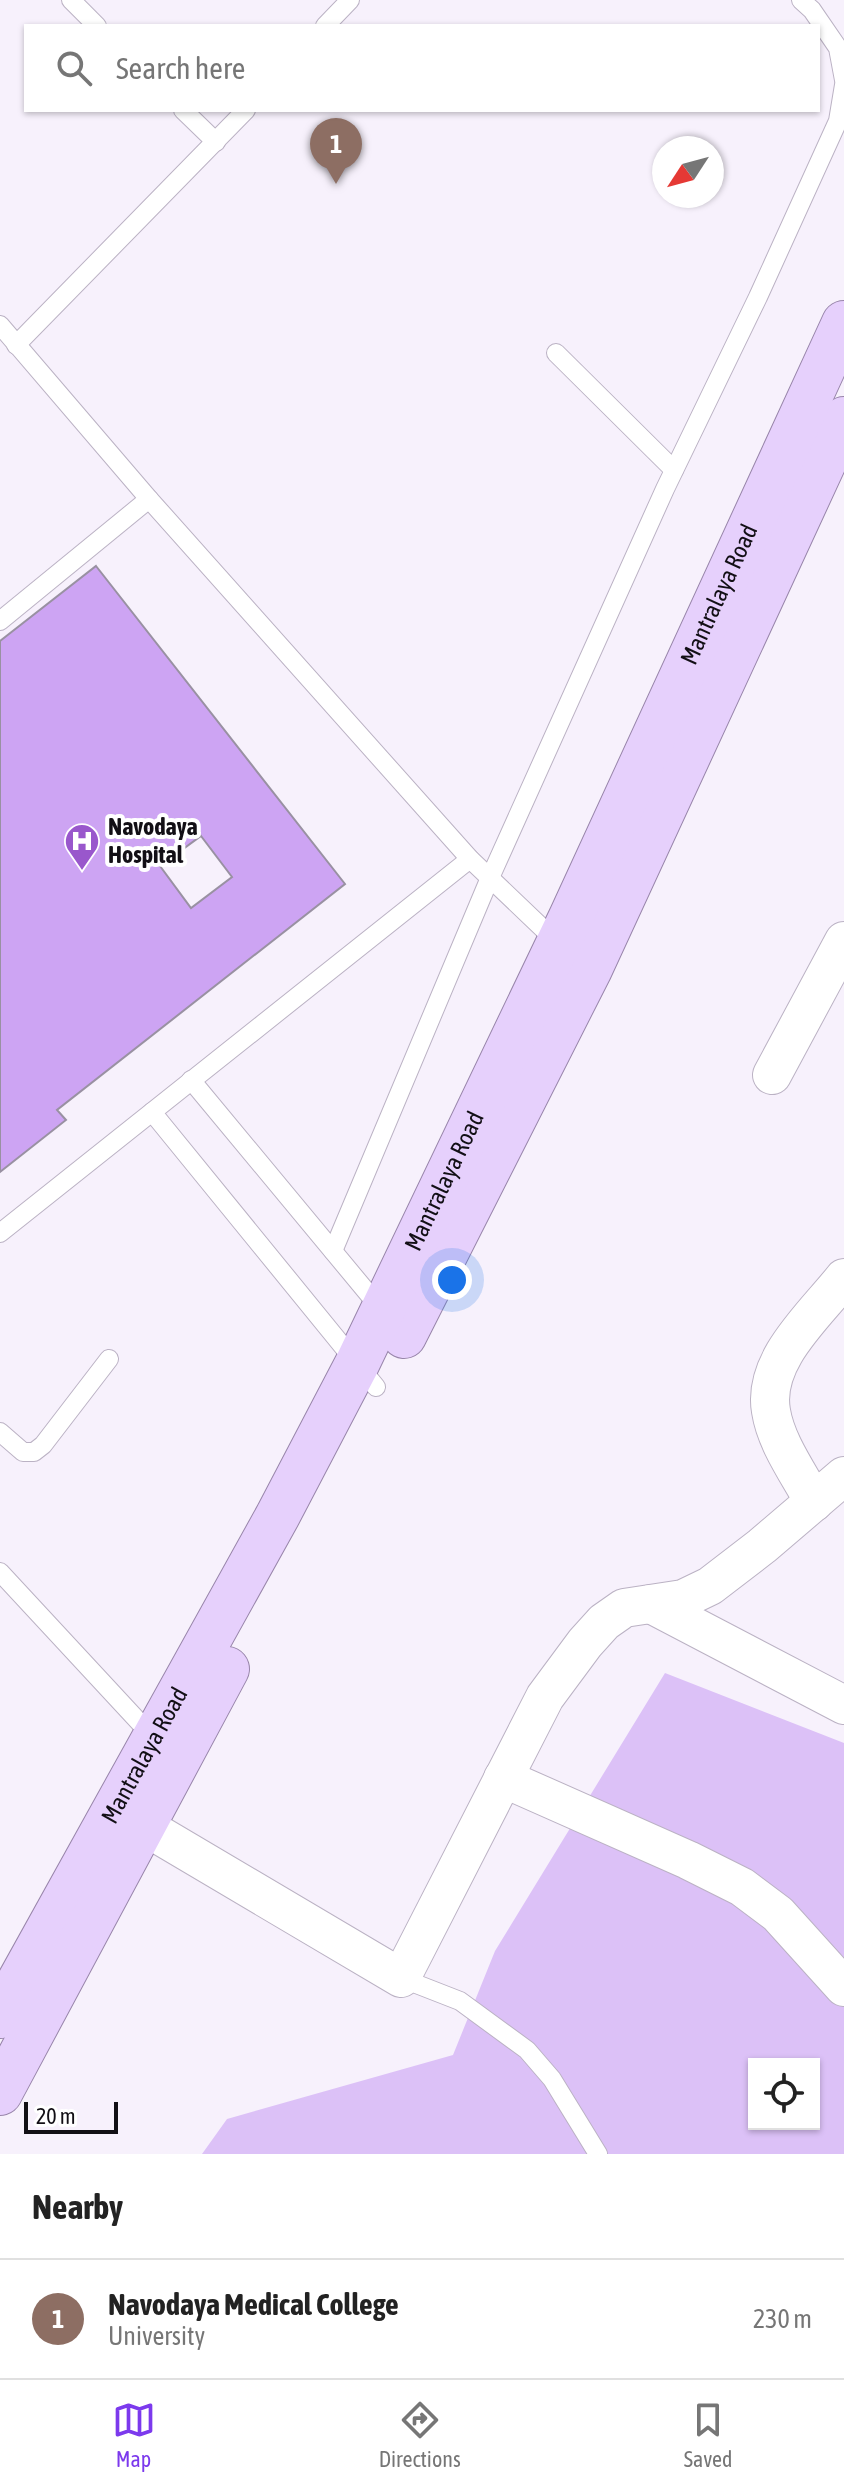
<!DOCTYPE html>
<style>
:root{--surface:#fff;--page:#f6f6f6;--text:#222;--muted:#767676;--line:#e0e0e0;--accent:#7c3aed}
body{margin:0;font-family:"Asap Condensed",sans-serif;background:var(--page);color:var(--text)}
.controls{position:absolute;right:24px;bottom:24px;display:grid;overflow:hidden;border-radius:0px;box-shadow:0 2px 6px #0004}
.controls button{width:72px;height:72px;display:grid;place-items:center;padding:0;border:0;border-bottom:2px solid var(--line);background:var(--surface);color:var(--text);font:40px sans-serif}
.compass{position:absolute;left:652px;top:136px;width:72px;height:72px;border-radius:50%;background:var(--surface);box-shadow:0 2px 6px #0004;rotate:234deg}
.scale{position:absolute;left:24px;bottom:20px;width:94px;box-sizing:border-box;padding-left:8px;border:4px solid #120f15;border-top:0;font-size:22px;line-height:28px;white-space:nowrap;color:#120f15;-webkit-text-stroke:6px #fff;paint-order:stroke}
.you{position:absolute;left:452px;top:1280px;width:28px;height:28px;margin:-20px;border:6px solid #fff;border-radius:50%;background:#1a73e8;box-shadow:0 0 0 12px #1a73e833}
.badge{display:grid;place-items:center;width:52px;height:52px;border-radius:50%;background:var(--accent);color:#fff;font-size:26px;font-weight:700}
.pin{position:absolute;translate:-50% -66px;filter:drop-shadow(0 2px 4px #0008)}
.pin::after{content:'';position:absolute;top:42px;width:28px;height:24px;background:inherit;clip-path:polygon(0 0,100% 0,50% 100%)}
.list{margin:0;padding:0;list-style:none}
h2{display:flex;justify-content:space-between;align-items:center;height:104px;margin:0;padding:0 32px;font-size:34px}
h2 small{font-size:26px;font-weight:400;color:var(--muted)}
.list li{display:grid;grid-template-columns:52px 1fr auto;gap:24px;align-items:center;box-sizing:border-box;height:120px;padding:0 32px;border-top:2px solid var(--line)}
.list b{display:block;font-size:30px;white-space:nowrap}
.list p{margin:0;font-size:26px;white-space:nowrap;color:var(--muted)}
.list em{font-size:26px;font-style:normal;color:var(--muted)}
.icon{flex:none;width:44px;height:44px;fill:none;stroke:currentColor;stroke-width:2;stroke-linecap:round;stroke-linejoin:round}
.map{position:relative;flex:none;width:844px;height:2154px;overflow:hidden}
.search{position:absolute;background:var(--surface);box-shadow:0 2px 6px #0004;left:24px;right:24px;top:24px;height:88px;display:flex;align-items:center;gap:20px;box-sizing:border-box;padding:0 28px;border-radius:0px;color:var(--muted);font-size:30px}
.sheet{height:224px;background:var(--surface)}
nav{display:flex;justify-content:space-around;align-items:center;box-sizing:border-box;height:112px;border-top:2px solid var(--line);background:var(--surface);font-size:22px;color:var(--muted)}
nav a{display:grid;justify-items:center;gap:4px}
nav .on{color:var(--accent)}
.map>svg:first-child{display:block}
.green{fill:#dcc1f7;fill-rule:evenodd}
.building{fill:#cda4f3;stroke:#9991a2;stroke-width:2;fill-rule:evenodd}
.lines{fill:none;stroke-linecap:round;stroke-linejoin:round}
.service-casing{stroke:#bbb2c4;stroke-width:20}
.minor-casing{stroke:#bbb2c4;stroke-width:40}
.trunk-casing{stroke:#9885aa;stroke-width:46}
.service{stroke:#fff;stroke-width:18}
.minor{stroke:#fff;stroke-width:38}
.trunk{stroke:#e6d0fc;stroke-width:44}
.labels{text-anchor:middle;stroke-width:8;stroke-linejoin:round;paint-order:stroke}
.street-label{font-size:24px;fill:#120f15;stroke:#fff}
.poi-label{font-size:24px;font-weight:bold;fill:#120f15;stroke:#fff;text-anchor:start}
</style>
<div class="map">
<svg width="844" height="2154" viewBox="0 0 844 2154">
<rect width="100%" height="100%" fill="#f7f1fc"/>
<!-- green -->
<path class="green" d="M665,1673L844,1743V2154H202L227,2119L453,2055L495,1951ZM754,2064H814V2124H754Z"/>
<!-- building -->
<path class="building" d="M96,566L345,884L57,1110L66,1120L0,1172V641ZM201,836L232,877L191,908L160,866Z"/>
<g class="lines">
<!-- service casing -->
<g class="service-casing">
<g id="service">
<polyline points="71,0 97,26"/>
<polyline points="801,0 812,10 838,48 844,80"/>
<polyline points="325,26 350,0"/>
<polyline points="183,110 216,142"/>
<polyline points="0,325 149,499 470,859 558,943"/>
<polyline points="16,345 246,110"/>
<polyline points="556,353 674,470"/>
<polyline points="0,621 149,499"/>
<polyline points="191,1080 381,1309"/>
<polyline points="152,1112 376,1387"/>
<polyline points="0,1233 470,859"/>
<polyline points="333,1251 489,880 665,489 758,297 838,121 844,85"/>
<polyline points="0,1432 23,1452 34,1452 43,1445 109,1359"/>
<polyline points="0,1572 153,1737"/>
<polyline points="401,1978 460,2001 527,2050 552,2079 598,2154"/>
</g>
</g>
<!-- minor casing -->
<g class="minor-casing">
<g id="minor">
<polyline points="772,1075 844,941"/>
<path d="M814,1502C799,1474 776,1443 771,1411C762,1360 815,1315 844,1278"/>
<polyline points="651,1604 844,1705"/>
<polyline points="503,1778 688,1860 742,1887 778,1914 844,1987"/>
<polyline points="144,1826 401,1978 545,1697 585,1643 604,1622 624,1608 683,1599 710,1586 762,1546 844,1476"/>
</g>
</g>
<!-- trunk casing -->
<g class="trunk-casing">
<g id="trunk">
<polyline points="404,1336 590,969 844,419"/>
<path id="s1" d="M0,2016L278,1515L357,1364L571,917L844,323"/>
<polyline points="0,2093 227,1669"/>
</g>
</g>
<!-- service -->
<use href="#service" class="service"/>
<!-- minor -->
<use href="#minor" class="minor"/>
<!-- trunk -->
<use href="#trunk" class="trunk"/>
</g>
<!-- icons -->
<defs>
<g id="hospital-pin" transform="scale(1.8)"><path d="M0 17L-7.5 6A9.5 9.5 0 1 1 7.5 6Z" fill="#9957cc" stroke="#fff"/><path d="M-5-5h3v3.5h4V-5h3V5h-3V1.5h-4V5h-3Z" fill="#fff"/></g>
</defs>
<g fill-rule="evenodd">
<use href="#hospital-pin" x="82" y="841"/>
</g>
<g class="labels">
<!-- street labels -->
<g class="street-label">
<text dy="8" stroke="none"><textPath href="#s1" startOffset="1594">Mantralaya Road</textPath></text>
<text dy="8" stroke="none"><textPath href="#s1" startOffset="946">Mantralaya Road</textPath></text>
<text dy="8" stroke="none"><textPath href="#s1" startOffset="298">Mantralaya Road</textPath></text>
</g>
<!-- poi labels -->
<g class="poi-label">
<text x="108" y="835">Navodaya<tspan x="108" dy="28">Hospital</tspan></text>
</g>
</g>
</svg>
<div class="controls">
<button><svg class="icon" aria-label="locate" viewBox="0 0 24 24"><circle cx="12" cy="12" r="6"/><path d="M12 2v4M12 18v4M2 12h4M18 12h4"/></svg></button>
</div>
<svg class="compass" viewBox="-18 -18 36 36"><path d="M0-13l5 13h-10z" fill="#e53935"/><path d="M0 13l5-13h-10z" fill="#767676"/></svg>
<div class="scale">20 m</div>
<div class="you"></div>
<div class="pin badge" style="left:336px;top:184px;background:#8d6e63">1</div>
<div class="search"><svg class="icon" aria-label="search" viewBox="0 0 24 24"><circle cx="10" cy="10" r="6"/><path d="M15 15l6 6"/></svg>Search here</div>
</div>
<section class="sheet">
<h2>Nearby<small></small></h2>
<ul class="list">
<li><span class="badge" style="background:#8d6e63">1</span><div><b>Navodaya Medical College</b><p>University</p></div><em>230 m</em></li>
</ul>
</section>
<nav>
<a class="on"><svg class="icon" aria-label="map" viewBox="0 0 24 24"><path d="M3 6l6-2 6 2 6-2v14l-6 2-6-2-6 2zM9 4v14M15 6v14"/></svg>Map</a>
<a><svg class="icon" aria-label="directions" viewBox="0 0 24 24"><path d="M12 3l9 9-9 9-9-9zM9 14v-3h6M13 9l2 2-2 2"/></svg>Directions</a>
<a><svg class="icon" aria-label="saved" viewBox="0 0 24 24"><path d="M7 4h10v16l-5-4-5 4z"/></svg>Saved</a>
</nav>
